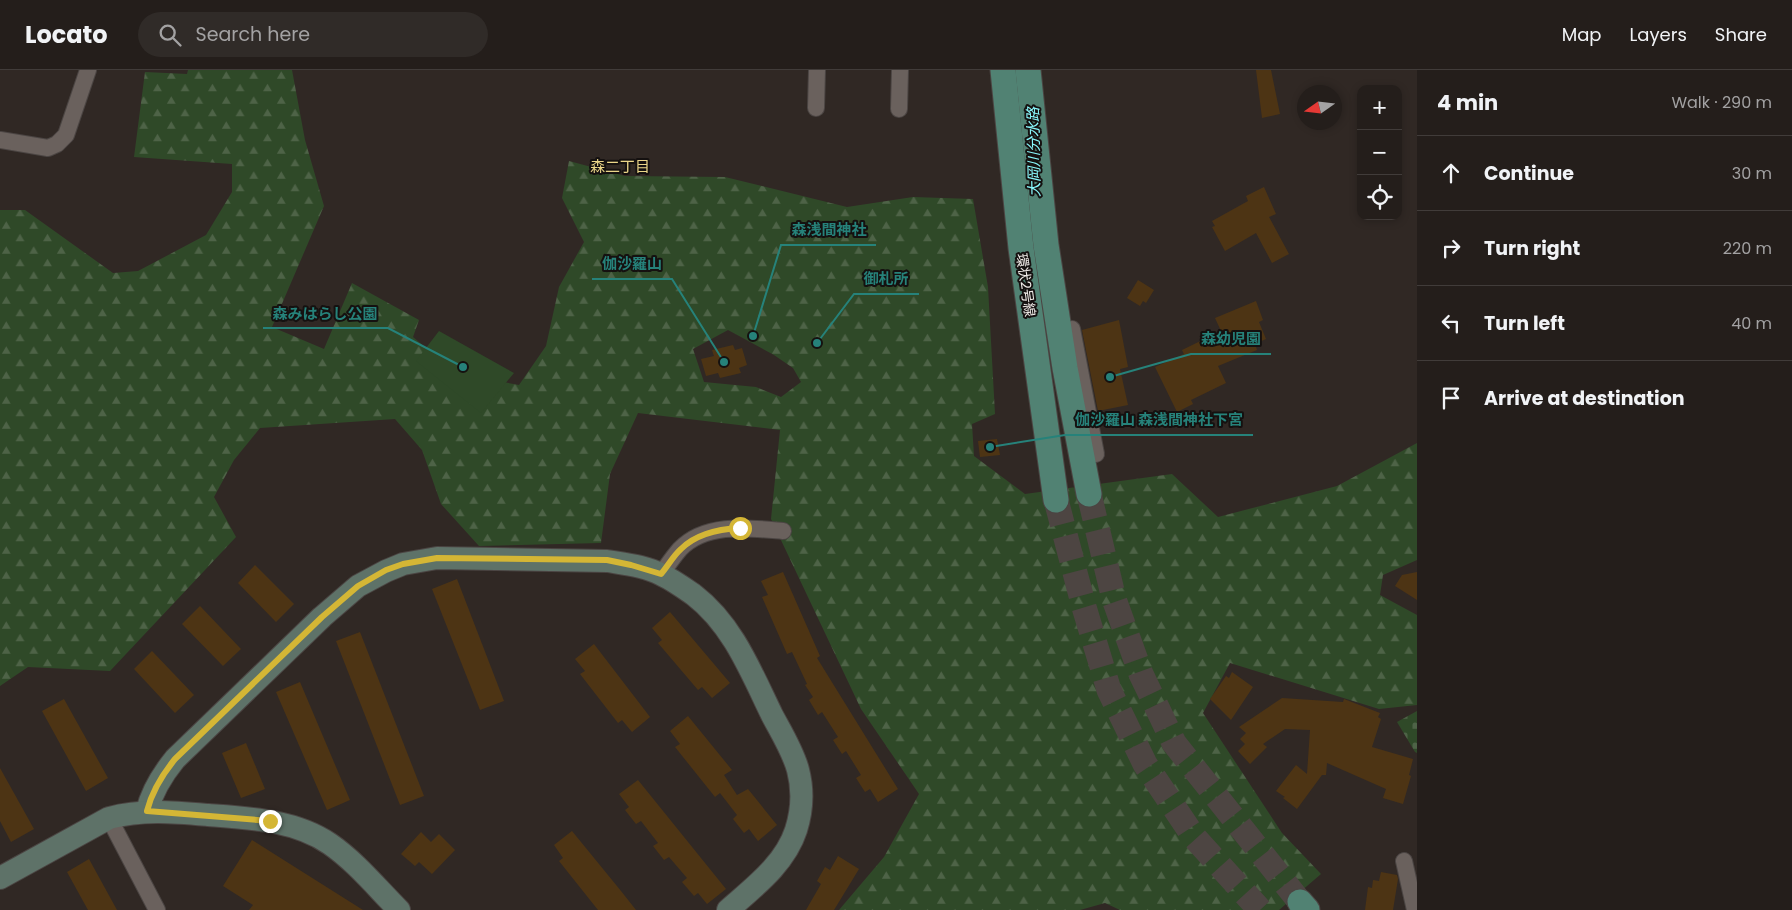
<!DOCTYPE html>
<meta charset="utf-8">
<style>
:root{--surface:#241e1b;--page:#302b28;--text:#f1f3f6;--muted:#a3a2a3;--line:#413c3a}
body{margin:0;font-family:Poppins,"Noto Sans JP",sans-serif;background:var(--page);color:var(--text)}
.controls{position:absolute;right:15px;top:15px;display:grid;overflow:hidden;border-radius:10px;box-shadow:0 2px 8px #0003}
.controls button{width:45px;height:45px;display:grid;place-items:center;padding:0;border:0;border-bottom:1px solid var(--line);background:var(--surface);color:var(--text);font:25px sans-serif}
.compass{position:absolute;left:1297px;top:15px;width:45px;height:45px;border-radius:50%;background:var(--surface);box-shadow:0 2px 8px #0003;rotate:256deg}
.stop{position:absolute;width:15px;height:15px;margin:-11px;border:4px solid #d4b635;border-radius:50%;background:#fff}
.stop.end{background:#d4b635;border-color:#fff;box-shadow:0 1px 5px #0008}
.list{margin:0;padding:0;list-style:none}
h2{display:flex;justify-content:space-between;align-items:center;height:65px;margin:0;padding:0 20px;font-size:21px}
h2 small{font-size:16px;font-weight:400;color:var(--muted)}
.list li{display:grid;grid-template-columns:32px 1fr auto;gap:15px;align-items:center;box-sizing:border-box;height:75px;padding:0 20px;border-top:1px solid var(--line)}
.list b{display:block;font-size:19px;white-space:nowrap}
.list em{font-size:16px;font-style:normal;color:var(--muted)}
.icon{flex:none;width:28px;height:28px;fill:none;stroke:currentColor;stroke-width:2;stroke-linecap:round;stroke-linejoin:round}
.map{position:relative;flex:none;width:1417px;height:840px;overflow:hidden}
header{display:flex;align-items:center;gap:30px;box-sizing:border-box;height:70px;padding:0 25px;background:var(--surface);border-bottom:1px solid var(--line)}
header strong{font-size:24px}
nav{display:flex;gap:28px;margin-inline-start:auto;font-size:18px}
.search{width:350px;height:45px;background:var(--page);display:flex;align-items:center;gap:12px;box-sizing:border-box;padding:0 18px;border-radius:28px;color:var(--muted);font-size:19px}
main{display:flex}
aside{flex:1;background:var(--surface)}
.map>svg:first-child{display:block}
.forest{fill:url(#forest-firs);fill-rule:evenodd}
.cemetery{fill:url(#cemetery-stones)}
.green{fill:#2f4928}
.building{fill:#4d3414}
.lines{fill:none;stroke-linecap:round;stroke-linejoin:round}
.primary-tunnel{stroke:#4d4542;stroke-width:25;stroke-dasharray:25 12;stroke-linecap:butt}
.street-casing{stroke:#4b4543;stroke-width:18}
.secondary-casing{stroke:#4b4543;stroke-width:24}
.primary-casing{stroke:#4b4543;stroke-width:27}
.street{stroke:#6a615d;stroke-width:16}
.secondary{stroke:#5e7268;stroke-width:22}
.primary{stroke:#518273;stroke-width:25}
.route{stroke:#d4b635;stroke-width:6}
.labels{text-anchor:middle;stroke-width:4;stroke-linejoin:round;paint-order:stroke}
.street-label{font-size:14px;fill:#f1ece9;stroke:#151110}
.water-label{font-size:15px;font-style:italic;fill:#8af9fd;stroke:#151110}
.neighbourhood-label{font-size:15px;fill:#ebd689;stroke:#151110}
.leader{fill:none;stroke:#26827a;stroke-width:2}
.callout-dot{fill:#26827a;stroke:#151110;stroke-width:2}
.callout-label{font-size:15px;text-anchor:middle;font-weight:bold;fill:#26827a;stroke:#151110;stroke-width:4;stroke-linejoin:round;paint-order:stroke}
</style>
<header>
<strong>Locato</strong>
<div class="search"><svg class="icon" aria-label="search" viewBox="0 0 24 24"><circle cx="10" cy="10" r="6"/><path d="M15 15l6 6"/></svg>Search here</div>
<nav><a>Map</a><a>Layers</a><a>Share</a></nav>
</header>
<main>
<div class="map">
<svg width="1417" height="840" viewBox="0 0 1417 840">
<defs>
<pattern id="forest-firs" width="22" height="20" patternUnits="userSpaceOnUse" patternTransform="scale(1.25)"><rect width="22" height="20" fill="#2f4928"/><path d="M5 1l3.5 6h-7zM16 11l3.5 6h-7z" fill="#4e6347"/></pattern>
<pattern id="cemetery-stones" width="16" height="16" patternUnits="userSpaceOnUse" patternTransform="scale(1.25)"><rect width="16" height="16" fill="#2f4928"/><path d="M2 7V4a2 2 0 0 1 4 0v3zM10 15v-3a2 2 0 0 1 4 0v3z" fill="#4e6347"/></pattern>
</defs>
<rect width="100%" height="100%" fill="#302824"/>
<!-- forest -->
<path class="forest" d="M188,0H292L305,70L324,136L272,257L324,279L352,213L419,250L413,267L471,316L498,311L519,315L546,276L559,217L584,172L562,128L569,91L625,106L725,107L847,137L913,127L973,129L988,217L995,344L972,354L974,386L1025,424L1172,404L1218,447L1337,416L1417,373V490L1383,505L1380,525L1417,545V635L1379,639L1230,593L1203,643L1282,763L1321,804L1279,840H1120L1105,833L1080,840H839L884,787L919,724L861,639L771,449L780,360L638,343L610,404L601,473L479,476L441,434L422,380L395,349L260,358L234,390L214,427L236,467L110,601L28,597L0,616V140H25L113,203L138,201L206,165L232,122V94L134,87L145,2L187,4ZM728,260L774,285L793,298L801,312L781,327L756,317L704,312L693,279Z"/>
<!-- cemetery -->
<polygon class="cemetery" points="1417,641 1417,683 1415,682 1397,652"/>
<!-- green -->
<polygon class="green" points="439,261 514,303 481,343 416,291"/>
<!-- building -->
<g class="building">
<polygon points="1256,0 1271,0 1280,44 1262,48"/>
<polygon points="1264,117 1276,144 1269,147 1289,184 1272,193 1256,163 1225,181 1212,157 1215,156 1212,151 1248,131 1246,126"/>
<polygon points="1138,210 1154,220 1146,233 1143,231 1140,236 1127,228"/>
<polygon points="1256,231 1263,250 1259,252 1266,269 1255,274 1257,280 1218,296 1226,313 1191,330 1193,334 1177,342 1155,297 1184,284 1182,280 1221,261 1215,248"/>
<polygon points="1119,250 1128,297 1120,299 1128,335 1098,341 1082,260"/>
<polygon points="733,275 735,280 742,278 747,295 739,298 741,303 720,308 718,303 706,306 701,289 714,286 712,280"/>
<polygon points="997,369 1000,385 980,387 978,371"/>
<polygon points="255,495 294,534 276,552 238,513"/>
<polygon points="783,502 820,586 817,588 898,719 878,732 870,719 865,722 856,708 861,705 846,681 842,684 833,670 838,667 822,642 818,645 809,630 813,627 805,615 807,614 792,582 787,584 762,527 768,525 761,511"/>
<polygon points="1417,502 1417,530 1395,516 1402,505"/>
<polygon points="457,509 504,631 480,640 432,519"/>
<polygon points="200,536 241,579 223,596 182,554"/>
<polygon points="670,542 730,613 712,628 702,617 698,620 658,573 662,570 652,558"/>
<polygon points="360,562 424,726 400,735 336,571"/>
<polygon points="594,574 650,647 632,662 622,650 618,653 580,604 585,601 575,589"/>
<polygon points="152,581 194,625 175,643 134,599"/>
<polygon points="1232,602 1253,617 1231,650 1210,629 1226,606 1229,608"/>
<polygon points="300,612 350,730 327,740 276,622"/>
<polygon points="1282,628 1343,632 1344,629 1380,643 1378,647 1381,649 1372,677 1413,689 1409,705 1411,706 1403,734 1383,728 1386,719 1327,693 1326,705 1322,705 1297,739 1283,728 1285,727 1276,721 1296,695 1307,704 1310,660 1285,659 1263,674 1267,677 1250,694 1238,681 1245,674 1240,669 1246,663 1239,657"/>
<polygon points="64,629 108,708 86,721 42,641"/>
<polygon points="688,646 732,700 724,705 737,725 748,719 777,755 758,771 749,759 744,763 733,749 737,745 720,723 715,727 675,677 680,674 670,661"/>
<polygon points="246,673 265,719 241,728 222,683"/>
<polygon points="0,698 34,759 11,772 0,751"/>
<polygon points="638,710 726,819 707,834 698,823 694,826 682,812 687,808 669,787 664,790 653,776 658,773 641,751 636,754 625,740 629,737 619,724"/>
<polygon points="572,761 621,821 636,840 598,840 559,791 563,788 554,775"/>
<polygon points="421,762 431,772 439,764 455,780 432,804 419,792 415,796 401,784"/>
<polygon points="252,770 363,840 249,840 253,835 223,816"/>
<polygon points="838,786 859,799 834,840 806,840 821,814 817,811 825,797 830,800"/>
<polygon points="89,789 117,840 88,840 67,802"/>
<polygon points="1381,802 1397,805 1398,809 1393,840 1365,840 1368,817 1372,818 1373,810 1379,811"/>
</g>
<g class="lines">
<!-- primary-tunnel -->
<g class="primary-tunnel">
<polyline points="1089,424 1114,529 1141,604 1174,673 1300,832"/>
<polyline points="1056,430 1084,537 1109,620 1145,694 1194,767 1260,840"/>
</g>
<!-- street casing -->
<g class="street-casing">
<g id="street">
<polyline points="816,38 817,0"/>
<polyline points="899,39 900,0"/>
<polyline points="0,70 48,78 57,74 66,65 88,0"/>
<polyline points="1072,259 1096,384"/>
<path d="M661,504C667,496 673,487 680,479C706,452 749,458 783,461"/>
<polyline points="109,748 157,840"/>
<polyline points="1404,791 1415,840"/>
</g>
</g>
<!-- secondary casing -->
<g class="secondary-casing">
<g id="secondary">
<path d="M147,741C152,721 162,705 175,689L322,547L358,516L386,501L403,494L437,488L607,491C625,494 646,496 662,505C673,510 684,518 694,525C733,555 751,602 772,645C781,662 793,681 798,700C803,719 802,741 796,760C785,794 754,817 728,840"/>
<path d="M0,808L109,748C142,739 174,742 208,745C249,748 295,750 330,774C356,792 377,818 399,840"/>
</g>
</g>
<!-- primary casing -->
<g class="primary-casing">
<g id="primary">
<polyline points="1003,0 1021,178 1056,430"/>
<polyline points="1028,0 1046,175 1065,298 1089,424"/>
<polyline points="1300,832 1307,840"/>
</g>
</g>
<!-- street -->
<use href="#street" class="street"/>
<!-- secondary -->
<use href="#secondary" class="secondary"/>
<!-- primary -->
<use href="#primary" class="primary"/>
</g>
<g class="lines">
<!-- route -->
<path class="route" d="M270,751L147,741C152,721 162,705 175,689L322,547L358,516L386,500L403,494L437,488L607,490L631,495L661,504C668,496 673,486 681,479C697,463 719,459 740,458"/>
</g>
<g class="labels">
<!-- street labels -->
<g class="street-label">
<text transform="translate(1026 215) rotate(82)" y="5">環状2号線</text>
</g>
<!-- water labels -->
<g class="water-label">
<text transform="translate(1034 82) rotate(-91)" y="5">大岡川分水路</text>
</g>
<!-- neighbourhood labels -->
<g class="neighbourhood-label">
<text x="620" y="102">森二丁目</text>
</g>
</g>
<!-- callouts -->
<path class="leader" d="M753 266L781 175H876M724 292L672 209H592M817 273L854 224H919M463 297L388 258H263M1110 307L1191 284H1271M990 377L1065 365H1253"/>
<g class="callout-dot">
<circle cx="753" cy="266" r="5"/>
<circle cx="724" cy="292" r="5"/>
<circle cx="817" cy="273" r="5"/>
<circle cx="463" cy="297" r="5"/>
<circle cx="1110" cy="307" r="5"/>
<circle cx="990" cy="377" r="5"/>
</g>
<g class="callout-label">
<text x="829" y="165">森浅間神社</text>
<text x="632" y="199">伽沙羅山</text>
<text x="886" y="214">御札所</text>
<text x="325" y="249">森みはらし公園</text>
<text x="1231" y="274">森幼児園</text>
<text x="1159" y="355">伽沙羅山 森浅間神社下宮</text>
</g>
</svg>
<div class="controls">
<button>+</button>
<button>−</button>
<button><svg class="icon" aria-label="locate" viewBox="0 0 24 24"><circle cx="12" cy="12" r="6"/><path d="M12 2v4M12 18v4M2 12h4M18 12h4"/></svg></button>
</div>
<svg class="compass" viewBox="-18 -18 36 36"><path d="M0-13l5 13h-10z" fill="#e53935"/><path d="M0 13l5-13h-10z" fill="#a3a2a3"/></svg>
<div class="stop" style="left:740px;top:458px"></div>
<div class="stop end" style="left:270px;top:751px"></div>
</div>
<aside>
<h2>4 min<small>Walk · 290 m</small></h2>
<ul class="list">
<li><svg class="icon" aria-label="ahead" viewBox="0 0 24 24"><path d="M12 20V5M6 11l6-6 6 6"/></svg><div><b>Continue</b></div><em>30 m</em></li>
<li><svg class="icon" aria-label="right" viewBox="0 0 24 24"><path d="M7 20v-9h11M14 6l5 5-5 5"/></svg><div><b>Turn right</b></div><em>220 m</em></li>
<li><svg class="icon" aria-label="left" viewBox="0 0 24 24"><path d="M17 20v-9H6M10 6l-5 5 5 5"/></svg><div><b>Turn left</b></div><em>40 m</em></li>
<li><svg class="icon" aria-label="arrive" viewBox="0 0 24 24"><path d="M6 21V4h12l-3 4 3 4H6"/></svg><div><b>Arrive at destination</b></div></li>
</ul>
</aside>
</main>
